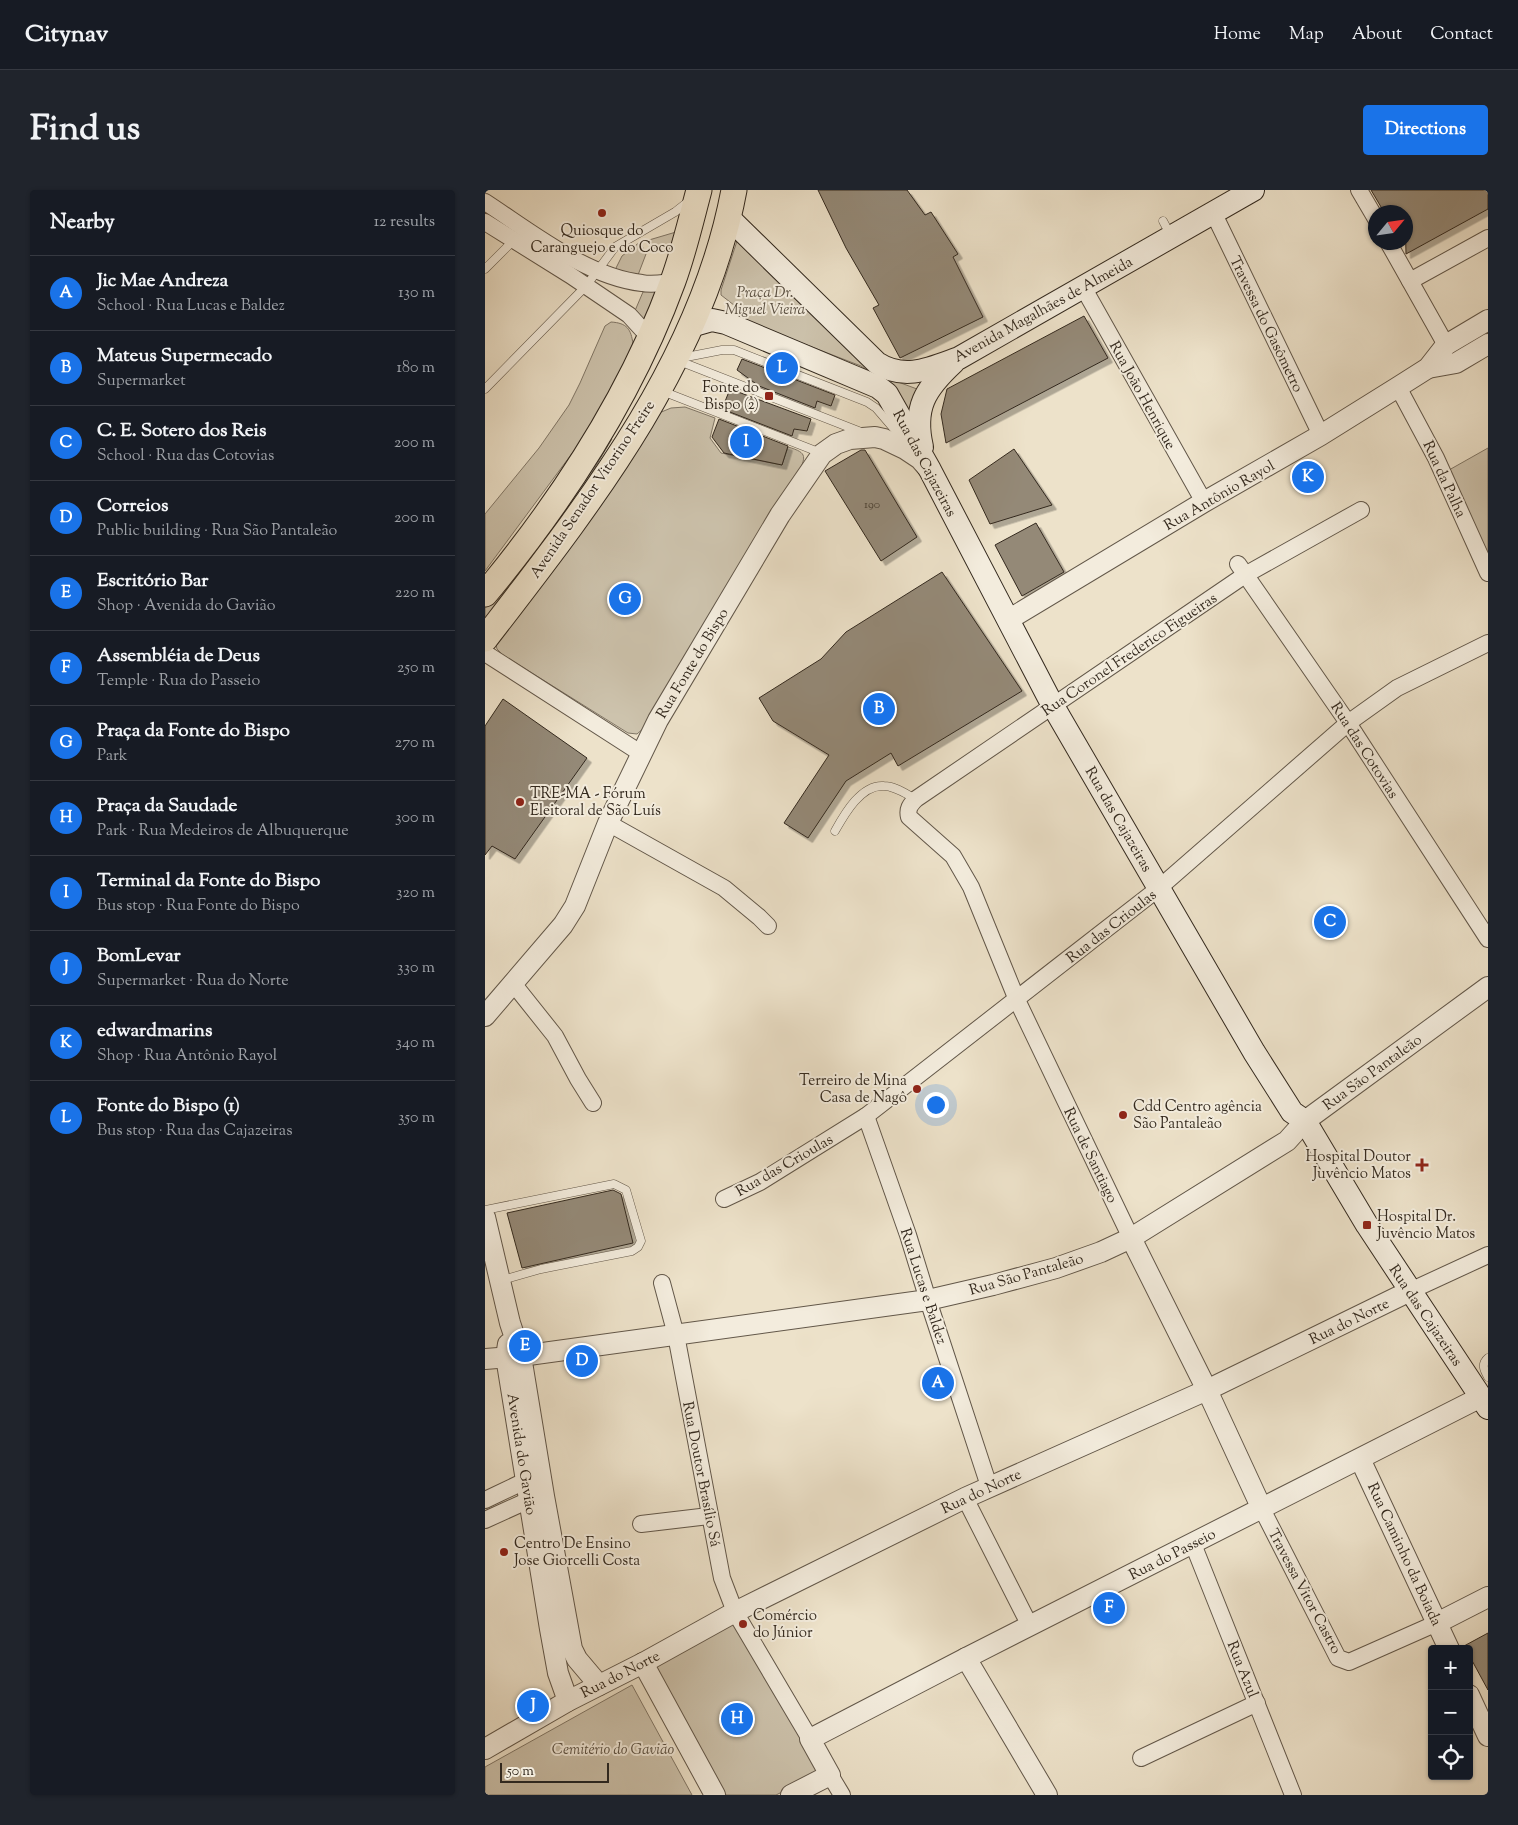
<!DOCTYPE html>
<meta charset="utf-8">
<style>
:root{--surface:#171b24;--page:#20242c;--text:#f1f3f6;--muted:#9ea1a6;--line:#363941;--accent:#1a73e8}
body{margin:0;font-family:"Sorts Mill Goudy",serif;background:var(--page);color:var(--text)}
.controls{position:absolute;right:15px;bottom:15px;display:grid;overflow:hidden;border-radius:5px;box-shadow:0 1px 4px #0004}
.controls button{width:45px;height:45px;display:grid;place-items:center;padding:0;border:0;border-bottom:1px solid var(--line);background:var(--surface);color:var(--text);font:25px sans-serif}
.compass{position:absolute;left:883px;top:15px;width:45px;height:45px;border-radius:50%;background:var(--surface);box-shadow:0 1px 4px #0004;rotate:61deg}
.scale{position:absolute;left:15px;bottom:12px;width:109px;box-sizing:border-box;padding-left:5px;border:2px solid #33291e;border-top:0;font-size:14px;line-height:18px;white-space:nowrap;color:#33291e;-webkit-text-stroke:4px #f3ecdd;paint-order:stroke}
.you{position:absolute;left:450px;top:914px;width:18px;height:18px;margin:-12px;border:4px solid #fff;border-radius:50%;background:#1a73e8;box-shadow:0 0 0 8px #1a73e833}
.badge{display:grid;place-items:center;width:32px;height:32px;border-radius:50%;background:var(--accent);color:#fff;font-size:16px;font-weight:700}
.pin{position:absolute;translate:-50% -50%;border:2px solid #fff;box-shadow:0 1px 5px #0006}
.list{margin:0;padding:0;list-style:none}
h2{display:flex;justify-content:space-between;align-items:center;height:65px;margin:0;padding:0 20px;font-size:21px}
h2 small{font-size:16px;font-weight:400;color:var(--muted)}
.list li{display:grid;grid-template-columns:32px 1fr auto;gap:15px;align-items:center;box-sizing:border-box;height:75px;padding:0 20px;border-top:1px solid var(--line)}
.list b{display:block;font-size:19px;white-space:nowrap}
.list p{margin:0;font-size:16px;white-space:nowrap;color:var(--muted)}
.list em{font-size:16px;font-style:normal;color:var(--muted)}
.icon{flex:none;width:28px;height:28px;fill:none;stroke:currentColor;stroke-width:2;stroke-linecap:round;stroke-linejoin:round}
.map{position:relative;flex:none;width:1003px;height:1605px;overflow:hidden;border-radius:5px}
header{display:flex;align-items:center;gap:30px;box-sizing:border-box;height:70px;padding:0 25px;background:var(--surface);border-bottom:1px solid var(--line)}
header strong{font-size:24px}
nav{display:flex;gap:28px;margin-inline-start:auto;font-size:18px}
.intro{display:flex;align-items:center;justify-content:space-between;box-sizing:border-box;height:120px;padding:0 30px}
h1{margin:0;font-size:35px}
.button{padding:12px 22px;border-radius:5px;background:var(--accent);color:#fff;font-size:18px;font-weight:700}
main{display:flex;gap:30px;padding:0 30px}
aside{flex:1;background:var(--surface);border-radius:5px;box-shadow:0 1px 4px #0004}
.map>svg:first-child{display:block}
.green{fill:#cdc3ad;stroke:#807666}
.building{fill:#948977;stroke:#33291e;filter:url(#shadow)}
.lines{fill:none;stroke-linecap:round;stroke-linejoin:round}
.service-casing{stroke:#625749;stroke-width:9}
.minor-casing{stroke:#625749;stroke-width:18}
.tertiary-casing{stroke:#625749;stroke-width:22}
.secondary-casing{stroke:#33291e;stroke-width:24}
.primary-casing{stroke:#33291e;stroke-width:27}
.service{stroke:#f3ecdd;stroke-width:8}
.minor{stroke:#f3ecdd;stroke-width:16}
.tertiary{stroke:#f3ecdd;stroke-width:20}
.secondary{stroke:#f3ecdd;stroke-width:22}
.primary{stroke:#ede2ca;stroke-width:25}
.poi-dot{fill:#8f2418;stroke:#f3ecdd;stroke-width:2}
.labels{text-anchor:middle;stroke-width:4;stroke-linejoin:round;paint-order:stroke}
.number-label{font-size:12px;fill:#4b4134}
.poi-label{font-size:15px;fill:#33291e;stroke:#f3ecdd;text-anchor:start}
.park-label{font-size:15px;font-style:italic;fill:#5a5042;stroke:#f3ecdd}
.street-label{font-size:15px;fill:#33291e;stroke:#f3ecdd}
</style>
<header>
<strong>Citynav</strong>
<nav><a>Home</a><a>Map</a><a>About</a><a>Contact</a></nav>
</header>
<div class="intro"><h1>Find us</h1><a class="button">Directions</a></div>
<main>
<aside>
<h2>Nearby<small>12 results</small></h2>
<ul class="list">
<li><span class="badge">A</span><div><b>Jic Mae Andreza</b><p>School · Rua Lucas e Baldez</p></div><em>130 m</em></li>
<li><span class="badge">B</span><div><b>Mateus Supermecado</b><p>Supermarket</p></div><em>180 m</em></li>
<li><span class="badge">C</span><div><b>C. E. Sotero dos Reis</b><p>School · Rua das Cotovias</p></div><em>200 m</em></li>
<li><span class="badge">D</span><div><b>Correios</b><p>Public building · Rua São Pantaleão</p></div><em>200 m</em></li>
<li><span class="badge">E</span><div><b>Escritório Bar</b><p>Shop · Avenida do Gavião</p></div><em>220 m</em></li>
<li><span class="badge">F</span><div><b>Assembléia de Deus</b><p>Temple · Rua do Passeio</p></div><em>250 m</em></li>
<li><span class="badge">G</span><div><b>Praça da Fonte do Bispo</b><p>Park</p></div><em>270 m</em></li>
<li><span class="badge">H</span><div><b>Praça da Saudade</b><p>Park · Rua Medeiros de Albuquerque</p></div><em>300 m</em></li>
<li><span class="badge">I</span><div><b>Terminal da Fonte do Bispo</b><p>Bus stop · Rua Fonte do Bispo</p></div><em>320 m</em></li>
<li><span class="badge">J</span><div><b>BomLevar</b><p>Supermarket · Rua do Norte</p></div><em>330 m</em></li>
<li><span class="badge">K</span><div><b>edwardmarins</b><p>Shop · Rua Antônio Rayol</p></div><em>340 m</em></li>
<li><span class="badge">L</span><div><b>Fonte do Bispo (1)</b><p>Bus stop · Rua das Cajazeiras</p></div><em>350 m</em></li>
</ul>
</aside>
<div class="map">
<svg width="1003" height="1605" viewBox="0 0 1003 1605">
<defs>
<filter id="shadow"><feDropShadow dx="4.5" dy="4.5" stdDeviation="0" flood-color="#0004"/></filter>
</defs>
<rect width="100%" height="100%" fill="#ede2ca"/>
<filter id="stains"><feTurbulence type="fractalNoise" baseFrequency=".004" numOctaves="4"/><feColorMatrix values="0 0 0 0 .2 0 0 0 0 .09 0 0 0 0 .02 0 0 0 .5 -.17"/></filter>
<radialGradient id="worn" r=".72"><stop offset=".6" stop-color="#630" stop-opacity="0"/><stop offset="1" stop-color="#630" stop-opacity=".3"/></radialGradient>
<!-- green -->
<g class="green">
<polygon points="191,42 188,57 167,58 164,50"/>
<polygon points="253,48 405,189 432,199 423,230 392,187 376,176 260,131 255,127 254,119 236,105 236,100"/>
<polygon points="155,52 161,64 153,85 133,82 131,78 137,66"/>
<polygon points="170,100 171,102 159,132 149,123 158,102"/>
<path d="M126,132C142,133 146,139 148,154L119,216L91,258L0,381V324L54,258L84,215L95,193L120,136Z"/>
<path d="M200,217L230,228L225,248L236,263L297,275L303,257C324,263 320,267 313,285L160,537L152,544L143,543L18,465L12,459L10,451L174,223L186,218Z"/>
<polygon points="122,246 127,249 97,299 47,370 0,429 0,415"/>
<polygon points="1003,258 1003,365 964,280"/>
<polygon points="246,1430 337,1582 291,1605 241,1605 168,1477"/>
<polygon points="147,1495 207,1605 0,1605 0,1577"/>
</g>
<!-- building -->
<g class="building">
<polygon points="333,0 422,0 440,25 446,22 473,64 468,67 498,127 415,168 388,118 394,115 361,58"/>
<polygon points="886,0 1003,0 1003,19 921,64 920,22 899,22"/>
<polygon points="599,126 623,168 461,253 456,224 462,199"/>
<polygon points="257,169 350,205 346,216 332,211 330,218 274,196 252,180"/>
<polygon points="245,199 326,229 322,241 309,239 307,246 237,219"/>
<polygon points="234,229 303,256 297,275 239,263 227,247"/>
<polygon points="529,259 567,315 505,334 484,290"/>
<polygon points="376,260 380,260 432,347 396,371 340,281"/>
<polygon points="551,333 579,382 537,406 510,355"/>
<polygon points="457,382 537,501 413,576 406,563 361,591 323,648 299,633 344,565 288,531 274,508 336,469 361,442"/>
<polygon points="18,509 102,568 30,669 7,656 0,665 0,536"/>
<polygon points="128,1000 136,1004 148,1053 37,1078 22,1023"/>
<polygon points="1003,1443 1003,1500 984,1465 984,1459 981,1459 979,1456"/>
</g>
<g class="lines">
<!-- service casing -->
<g class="service-casing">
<g id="service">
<polyline points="678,31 685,44"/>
<polyline points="0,79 29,50"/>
<polyline points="196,168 237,160 249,160 382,212 391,218 415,246"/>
<polyline points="194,171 376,242"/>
<polyline points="0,199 101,96 130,57 190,22 204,11"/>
<polyline points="177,201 336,263"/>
<path d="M350,641C359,625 376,594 399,596C410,596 421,604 431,609"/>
<polyline points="0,1020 129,994 141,1000 156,1051 153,1057 147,1061 56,1079 17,1090"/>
<path d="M1003,1168C996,1174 999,1180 1003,1187"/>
</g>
</g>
<!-- minor casing -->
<g class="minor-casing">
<g id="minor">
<polyline points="874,0 891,29"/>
<path d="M0,12C46,42 102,87 157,93C167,95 177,93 188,92"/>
<polyline points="728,22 836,245"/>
<polyline points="0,32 85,85 144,125 165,148"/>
<polyline points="903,52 961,155"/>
<polyline points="925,91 1003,48"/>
<polyline points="598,97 719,312"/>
<polyline points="913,197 951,268 1003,383"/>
<polyline points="753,374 863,533 1003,749"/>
<polyline points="0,463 157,564"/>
<polyline points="123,633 239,698 274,727 283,736"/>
<polyline points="27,792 70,846 93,889 108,913"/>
<polyline points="381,926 423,1045 443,1110 504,1296"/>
<polyline points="239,1009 275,992 381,926 674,698 863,533 912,498 1003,453"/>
<path d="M646,1048L532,810L486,697L468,666L424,627C422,619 425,615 431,609L760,385L876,320"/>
<polyline points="177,1093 191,1145 237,1388 250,1422 325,1549"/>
<polyline points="925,1101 1003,1065"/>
<polyline points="480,1308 545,1436"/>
<polyline points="0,1310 40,1291 51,1288"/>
<polyline points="777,1319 853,1468 864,1472 952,1433"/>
<polyline points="0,1330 44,1310 55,1307"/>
<polyline points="156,1334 224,1326"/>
<polyline points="708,1354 808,1605"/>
<polyline points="656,1568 772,1513"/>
<polyline points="345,1585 357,1605"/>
</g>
</g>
<!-- tertiary casing -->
<g class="tertiary-casing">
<g id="tertiary">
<polyline points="943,178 971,173 1003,154"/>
<polyline points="523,430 719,312 836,245 913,197 943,178 961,155 1003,130"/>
<polyline points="0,826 78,735 90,716 123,633 173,530 295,325 337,264 351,254 365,249 390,247 399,249 420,259 435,269 441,276"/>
<polyline points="0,1027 25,1133 36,1166 59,1306 87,1459 92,1469 114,1495"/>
<polyline points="646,1048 722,1200 777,1319"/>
<polyline points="23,1154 21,1167 65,1439 73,1483 83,1511"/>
<polyline points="0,1169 36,1166 443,1110 508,1095 571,1078 616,1062 646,1048 802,951 820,931 1003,797"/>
<polyline points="875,1269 964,1459"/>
<polyline points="952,1433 1003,1407"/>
<polyline points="481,1468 562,1605"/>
<polyline points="158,1473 230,1605"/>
<polyline points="984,1505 1003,1546"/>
<polyline points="0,1559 83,1511 158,1473 250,1422 480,1308 722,1200 925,1101"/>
<polyline points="306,1605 345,1585 325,1549 481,1468 996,1207"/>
</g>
</g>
<!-- secondary casing -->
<g class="secondary-casing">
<g id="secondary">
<path d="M244,28L392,173C420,191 446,178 474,168L768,0"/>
<polyline points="206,136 227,130 241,133 393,197 402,204 445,280 568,516 769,862 807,922 820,931 882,1035 1003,1218"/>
<path d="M437,257C428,218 440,199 468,173"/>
</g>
</g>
<!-- primary casing -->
<g class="primary-casing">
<g id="primary">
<path d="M0,404C78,310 146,206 188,91C199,61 206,30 214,0"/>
<path d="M0,449C104,314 217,172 249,0"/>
</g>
</g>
<!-- service -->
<use href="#service" class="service"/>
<!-- minor -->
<use href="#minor" class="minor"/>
<!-- tertiary -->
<use href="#tertiary" class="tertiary"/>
<!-- secondary -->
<use href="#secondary" class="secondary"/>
<!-- primary -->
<use href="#primary" class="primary"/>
</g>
<!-- markers -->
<g class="poi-dot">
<circle cx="117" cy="23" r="5"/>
<rect x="279" y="201" width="10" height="10" rx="2.5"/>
<circle cx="35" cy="612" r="5"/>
<circle cx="432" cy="899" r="5"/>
<circle cx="638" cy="925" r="5"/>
<path d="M934.5 967.5h5v5h5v5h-5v5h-5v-5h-5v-5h5z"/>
<rect x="877" y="1030" width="10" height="10" rx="2.5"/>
<circle cx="19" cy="1362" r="5"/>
<circle cx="258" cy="1434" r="5"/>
</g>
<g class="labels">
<!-- number labels -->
<g class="number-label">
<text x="387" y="318">190</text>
</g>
<!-- poi labels -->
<g class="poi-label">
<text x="117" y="45" text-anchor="middle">Quiosque do<tspan x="117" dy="17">Caranguejo e do Coco</tspan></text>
<text x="274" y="202" text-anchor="end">Fonte do<tspan x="274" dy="17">Bispo (2)</tspan></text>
<text x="45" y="608">TRE-MA - Fórum<tspan x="45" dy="17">Eleitoral de São Luís</tspan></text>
<text x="422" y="895" text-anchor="end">Terreiro de Mina<tspan x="422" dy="17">Casa de Nagô</tspan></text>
<text x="648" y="921">Cdd Centro agência<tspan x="648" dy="17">São Pantaleão</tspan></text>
<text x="926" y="971" text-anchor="end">Hospital Doutor<tspan x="926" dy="17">Juvêncio Matos</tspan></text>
<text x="892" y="1031">Hospital Dr.<tspan x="892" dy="17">Juvêncio Matos</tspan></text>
<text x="29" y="1358">Centro De Ensino<tspan x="29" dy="17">Jose Giorcelli Costa</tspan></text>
<text x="268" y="1430">Comércio<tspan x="268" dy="17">do Júnior</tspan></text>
</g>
<!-- park labels -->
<g class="park-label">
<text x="280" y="107">Praça Dr.<tspan x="280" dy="17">Miguel Vieira</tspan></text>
<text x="128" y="1564">Cemitério do Gavião</text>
</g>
<!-- street labels -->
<g class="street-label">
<text transform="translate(558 119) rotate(-29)" y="5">Avenida Magalhães de Almeida</text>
<text transform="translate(782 134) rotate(64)" y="5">Travessa do Gasômetro</text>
<text transform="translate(658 205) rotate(61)" y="5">Rua João Henrique</text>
<text transform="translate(440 273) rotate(62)" y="5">Rua das Cajazeiras</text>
<text transform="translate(960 289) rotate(65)" y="5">Rua da Palha</text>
<text transform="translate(107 299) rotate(-56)" y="5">Avenida Senador Vitorino Freire</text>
<text transform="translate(734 305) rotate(-30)" y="5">Rua Antônio Rayol</text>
<text transform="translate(644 464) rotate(-34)" y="5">Rua Coronel Frederico Figueiras</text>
<text transform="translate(207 473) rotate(-59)" y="5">Rua Fonte do Bispo</text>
<text transform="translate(880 560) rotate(57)" y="5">Rua das Cotovias</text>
<text transform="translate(634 629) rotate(60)" y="5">Rua das Cajazeiras</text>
<text transform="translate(626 736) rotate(-38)" y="5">Rua das Crioulas</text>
<text transform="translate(887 882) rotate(-36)" y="5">Rua São Pantaleão</text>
<text transform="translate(606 965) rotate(64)" y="5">Rua de Santiago</text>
<text transform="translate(299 975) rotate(-30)" y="5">Rua das Crioulas</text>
<text transform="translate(541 1084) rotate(-16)" y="5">Rua São Pantaleão</text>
<text transform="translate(439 1096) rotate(72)" y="5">Rua Lucas e Baldez</text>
<text transform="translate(941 1125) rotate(56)" y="5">Rua das Cajazeiras</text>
<text transform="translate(864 1131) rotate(-26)" y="5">Rua do Norte</text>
<text transform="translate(37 1264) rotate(81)" y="5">Avenida do Gavião</text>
<text transform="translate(217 1284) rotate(79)" y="5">Rua Doutor Brasílio Sá</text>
<text transform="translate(496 1301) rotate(-25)" y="5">Rua do Norte</text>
<text transform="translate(687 1364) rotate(-27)" y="5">Rua do Passeio</text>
<text transform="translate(920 1364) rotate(65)" y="5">Rua Caminho da Boiada</text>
<text transform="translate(820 1401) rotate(62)" y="5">Travessa Vitor Castro</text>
<text transform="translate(758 1479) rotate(68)" y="5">Rua Azul</text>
<text transform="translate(135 1484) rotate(-27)" y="5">Rua do Norte</text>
</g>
</g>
<rect width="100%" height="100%" filter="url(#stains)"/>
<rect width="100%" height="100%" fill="url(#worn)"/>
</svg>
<div class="controls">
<button>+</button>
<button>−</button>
<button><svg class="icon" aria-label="locate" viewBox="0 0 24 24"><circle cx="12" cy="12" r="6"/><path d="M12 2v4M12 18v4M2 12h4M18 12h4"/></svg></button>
</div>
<svg class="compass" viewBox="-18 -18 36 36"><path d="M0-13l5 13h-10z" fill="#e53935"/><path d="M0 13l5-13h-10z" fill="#9ea1a6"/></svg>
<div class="scale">50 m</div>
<div class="you"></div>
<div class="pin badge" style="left:453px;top:1193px">A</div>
<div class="pin badge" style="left:394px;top:519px">B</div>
<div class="pin badge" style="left:845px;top:732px">C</div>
<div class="pin badge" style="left:97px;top:1171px">D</div>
<div class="pin badge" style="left:40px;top:1156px">E</div>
<div class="pin badge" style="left:624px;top:1418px">F</div>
<div class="pin badge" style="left:140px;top:409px">G</div>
<div class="pin badge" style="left:252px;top:1529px">H</div>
<div class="pin badge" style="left:261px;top:252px">I</div>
<div class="pin badge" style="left:48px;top:1516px">J</div>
<div class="pin badge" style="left:823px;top:287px">K</div>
<div class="pin badge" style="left:297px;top:178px">L</div>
</div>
</main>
